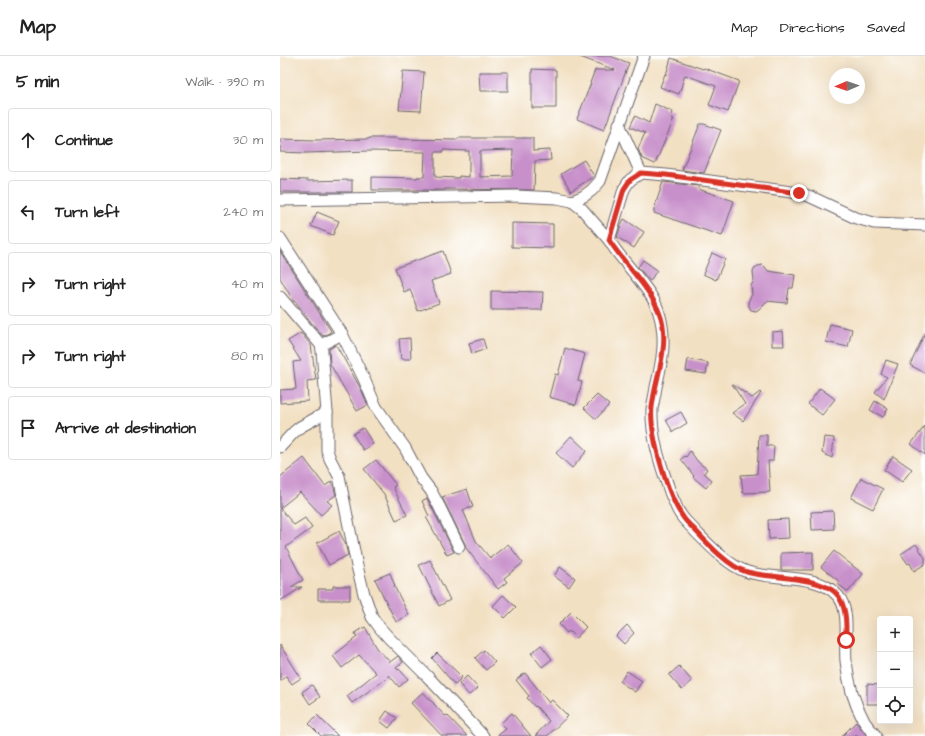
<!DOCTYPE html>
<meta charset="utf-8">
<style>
:root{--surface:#fff;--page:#f6f6f6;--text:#222;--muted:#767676;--line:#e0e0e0}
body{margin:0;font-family:"Architects Daughter",sans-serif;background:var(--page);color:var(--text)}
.controls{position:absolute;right:12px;bottom:12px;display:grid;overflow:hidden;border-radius:4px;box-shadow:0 4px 16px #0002}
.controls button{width:36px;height:36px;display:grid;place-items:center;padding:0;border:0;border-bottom:1px solid var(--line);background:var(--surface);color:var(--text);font:20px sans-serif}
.compass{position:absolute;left:549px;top:12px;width:36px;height:36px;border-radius:50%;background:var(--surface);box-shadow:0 4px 16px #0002;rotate:268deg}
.stop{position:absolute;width:12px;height:12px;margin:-9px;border:3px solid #d93025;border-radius:50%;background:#fff}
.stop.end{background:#d93025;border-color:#fff;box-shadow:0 1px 4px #0008}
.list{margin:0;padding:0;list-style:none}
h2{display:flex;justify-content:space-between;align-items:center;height:52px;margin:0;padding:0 16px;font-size:17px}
h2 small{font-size:13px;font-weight:400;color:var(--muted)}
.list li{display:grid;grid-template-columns:26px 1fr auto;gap:12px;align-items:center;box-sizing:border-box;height:64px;margin:0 8px 8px;padding:0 8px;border:1px solid var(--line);border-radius:4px}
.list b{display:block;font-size:15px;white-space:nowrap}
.list em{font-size:13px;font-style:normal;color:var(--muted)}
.icon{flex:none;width:22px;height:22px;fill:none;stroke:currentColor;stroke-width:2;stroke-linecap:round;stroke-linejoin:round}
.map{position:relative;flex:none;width:645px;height:680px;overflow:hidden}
header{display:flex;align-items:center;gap:24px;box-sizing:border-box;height:56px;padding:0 20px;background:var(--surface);border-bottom:1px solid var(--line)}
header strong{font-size:19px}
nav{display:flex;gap:22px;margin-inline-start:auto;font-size:14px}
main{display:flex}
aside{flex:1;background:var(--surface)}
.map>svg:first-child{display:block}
.building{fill:#c890ca;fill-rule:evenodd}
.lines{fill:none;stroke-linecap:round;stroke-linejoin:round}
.minor-casing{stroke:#6b646a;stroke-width:13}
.minor{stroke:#fff;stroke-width:11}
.route{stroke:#d93025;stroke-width:5}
</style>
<header>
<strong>Map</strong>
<nav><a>Map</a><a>Directions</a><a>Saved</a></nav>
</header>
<main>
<aside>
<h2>5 min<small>Walk · 390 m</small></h2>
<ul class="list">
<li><svg class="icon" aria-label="ahead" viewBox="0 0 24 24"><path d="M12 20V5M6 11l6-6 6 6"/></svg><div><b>Continue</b></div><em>30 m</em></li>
<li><svg class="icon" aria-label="left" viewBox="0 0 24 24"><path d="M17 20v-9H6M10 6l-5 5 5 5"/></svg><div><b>Turn left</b></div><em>240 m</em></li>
<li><svg class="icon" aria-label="right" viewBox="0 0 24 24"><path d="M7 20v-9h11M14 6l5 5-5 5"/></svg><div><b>Turn right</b></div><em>40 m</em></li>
<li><svg class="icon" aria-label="right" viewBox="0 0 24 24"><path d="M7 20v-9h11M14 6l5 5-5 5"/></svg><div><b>Turn right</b></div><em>80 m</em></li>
<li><svg class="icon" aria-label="arrive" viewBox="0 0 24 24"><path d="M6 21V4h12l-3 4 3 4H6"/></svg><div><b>Arrive at destination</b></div></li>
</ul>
</aside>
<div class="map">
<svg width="645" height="680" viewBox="0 0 645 680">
<rect width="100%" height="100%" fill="#fff"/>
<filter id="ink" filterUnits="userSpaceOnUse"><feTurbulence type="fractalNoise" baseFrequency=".025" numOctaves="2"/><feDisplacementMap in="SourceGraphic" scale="8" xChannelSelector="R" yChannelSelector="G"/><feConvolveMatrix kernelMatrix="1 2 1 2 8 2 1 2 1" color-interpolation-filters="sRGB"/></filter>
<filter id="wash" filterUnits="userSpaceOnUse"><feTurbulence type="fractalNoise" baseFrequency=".012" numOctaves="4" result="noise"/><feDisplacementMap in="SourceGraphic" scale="16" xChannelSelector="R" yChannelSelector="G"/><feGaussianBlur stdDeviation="0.9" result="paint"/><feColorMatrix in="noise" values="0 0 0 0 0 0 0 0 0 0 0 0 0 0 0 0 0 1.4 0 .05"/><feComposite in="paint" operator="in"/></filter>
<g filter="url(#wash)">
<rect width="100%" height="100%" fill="#f2e0c2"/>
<g id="blocks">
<!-- building -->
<g class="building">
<polygon points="301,0 330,0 349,7 324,74 297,63 311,27 310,27 315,14 335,14 300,1"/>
<polygon points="391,2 423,13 424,12 459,25 448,56 429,49 436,30 405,19 399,38 380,31 385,18 386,19"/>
<polygon points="252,13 276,14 276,52 252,52"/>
<polygon points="123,15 144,16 141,55 119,54"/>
<polygon points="199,16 228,16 228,35 200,35"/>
<polygon points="375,48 393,56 391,62 394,63 375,108 362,102 358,93 365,77 350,71 355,60 369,67"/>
<polygon points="420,68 424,68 441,74 424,117 402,114"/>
<path d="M89,82H118V83L177,84L178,82H253V95L270,94L271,104L255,105L254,134L165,133V134H92V121L137,122V121H144L145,96L89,95L26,97L0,96V83L35,84L89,83ZM163,94L189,95V121L179,120V122L155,121V96H163ZM233,94L232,120L200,121V95Z"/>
<polygon points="304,104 314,120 291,135 281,118"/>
<polygon points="0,123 28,124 28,125 72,124 72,136 0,136"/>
<polygon points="383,126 419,130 418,133 454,145 442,180 374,157 374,153"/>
<polygon points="37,156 59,165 53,179 31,170"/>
<polygon points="344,163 364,176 354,192 337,181 341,169"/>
<polygon points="232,167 273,168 273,192 232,191"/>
<polygon points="0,195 51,275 49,277 43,280 30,265 15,245 14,246 0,222"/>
<polygon points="163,195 171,218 151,225 159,247 138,255 130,233 124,236 115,212"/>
<polygon points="432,197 445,203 436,224 423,218"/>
<polygon points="363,204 377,214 370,225 358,211"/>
<polygon points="483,209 486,212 488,215 515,219 513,232 509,232 507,247 487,245 479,253 476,255 471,254 469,250 468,246 472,238 471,230 474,224 473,216 475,212 478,210"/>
<polygon points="211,235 263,236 262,254 211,254"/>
<polygon points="550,268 572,273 568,291 546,286"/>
<polygon points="503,275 504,290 492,290 492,276"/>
<polygon points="21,277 31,289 36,324 27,325 28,345 0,347 0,334 16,333 13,306 21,305 8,285"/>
<polygon points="645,277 645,317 630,309"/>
<polygon points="130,282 131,303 121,303 119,283"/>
<polygon points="203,283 206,293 192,298 189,287"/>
<polygon points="56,289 81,333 88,349 77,355 50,308 49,293"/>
<polygon points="285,292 305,298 298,325 302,326 296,349 269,341 275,318 278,319"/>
<polygon points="408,303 428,307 426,318 406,315"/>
<polygon points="606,304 618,308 604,343 595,336 607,321 601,318"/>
<polygon points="452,328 472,342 480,336 481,337 463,365 452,357 465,348"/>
<polygon points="540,332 555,343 542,359 528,348"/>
<polygon points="317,339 329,349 316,363 304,352"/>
<polygon points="595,345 608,353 603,361 590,354"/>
<polygon points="401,356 407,367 393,376 386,364"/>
<polygon points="645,370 645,399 631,388"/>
<polygon points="83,372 93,388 83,394 73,378"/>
<polygon points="479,379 487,379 487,390 494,390 493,405 488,405 490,436 463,437 461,419 477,418"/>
<polygon points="291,380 307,395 292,412 276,397"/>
<polygon points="544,381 554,382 552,402 542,397"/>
<polygon points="410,395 418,406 427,413 424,417 432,424 426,432 413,421 414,420 401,403 405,400 406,401"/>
<polygon points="613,400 632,413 622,426 604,414"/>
<polygon points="24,402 45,430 52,425 56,439 47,445 52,449 41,459 20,436 0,452 14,469 25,462 32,472 6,491 23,524 11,531 22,531 0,545 0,421"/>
<polygon points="96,404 116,429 113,431 127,459 116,464 104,438 84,413"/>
<polygon points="581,422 603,433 593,453 571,442"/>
<polygon points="187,433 193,451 183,454 196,485 210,502 228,488 243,507 224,522 227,526 218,533 186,492 185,488 162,441"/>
<polygon points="147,442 174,496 167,499 146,461 149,460 142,445"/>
<polygon points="553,455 554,473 532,474 531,456"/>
<polygon points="508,463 509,482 489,483 488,464"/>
<polygon points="59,475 65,487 68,499 49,509 37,487"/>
<polygon points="636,488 645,502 645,508 634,515 630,507 628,508 621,498"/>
<polygon points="554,495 583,518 568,536 558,528 560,526 541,511"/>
<polygon points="533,496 533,514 501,514 501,497"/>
<polygon points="150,504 170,544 159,550 139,509"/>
<polygon points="280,511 295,522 289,531 274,520"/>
<polygon points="110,517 115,530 114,530 129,559 116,566 95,523"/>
<polygon points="53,530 70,530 70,544 38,544 38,533 53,533"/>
<polygon points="223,539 236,551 225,562 213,550"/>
<polygon points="291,556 306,571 296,582 289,575 287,577 279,568"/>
<polygon points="347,569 354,577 344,588 336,580"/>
<polygon points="85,571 97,592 110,606 118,600 123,606 116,612 118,614 119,613 128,623 119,631 109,619 103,625 72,647 67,640 96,617 79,599 62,612 53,600 77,581 75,577"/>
<polygon points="0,589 21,622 12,628 6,620 0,625"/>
<polygon points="261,589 272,603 262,611 251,597"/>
<polygon points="204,594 215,606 206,614 195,602"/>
<polygon points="157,597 182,621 175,629 152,602"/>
<polygon points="399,610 412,625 402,634 389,619"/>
<polygon points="347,615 362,625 355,636 340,626"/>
<polygon points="245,617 269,647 272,644 288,660 267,680 255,680 269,665 256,650 255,651 247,642 249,640 236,624"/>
<polygon points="187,620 198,632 189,639 179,628"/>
<polygon points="587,628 600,629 600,648 587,648"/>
<polygon points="32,629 40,641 30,648 22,636"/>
<polygon points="143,636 165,660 167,659 187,680 162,680 131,647"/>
<polygon points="107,655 117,662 109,672 100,665"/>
<polygon points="232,657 251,680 217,680 226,673 221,667"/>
<polygon points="37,659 58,680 41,680 29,668"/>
<polygon points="576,666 587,680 562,680"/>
</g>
</g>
</g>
<g filter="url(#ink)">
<use href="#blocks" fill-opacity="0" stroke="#6b646a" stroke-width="1"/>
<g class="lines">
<!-- minor casing -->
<g class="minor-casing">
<g id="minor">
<path d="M339,68L361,117L350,124L344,133L329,184C336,196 345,206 354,217C363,229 375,242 379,257C387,282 382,306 376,331C375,339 373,346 372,353C371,378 379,404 387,427C389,433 391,440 394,445C396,451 399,457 403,462C407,467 412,471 416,476C429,489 448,509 465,515C493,526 537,515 558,540C571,554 564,587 566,605C568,625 574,647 584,665C587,670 592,675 596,680"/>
<polyline points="361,117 386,119 519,137 531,141 576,162 594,167 645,169"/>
<polyline points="0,144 236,140 277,142 292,145 304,140 312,134 320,125 364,0"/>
<polyline points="292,145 302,153 329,184"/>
<polyline points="0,182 62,278 84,323 96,351 125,392 141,422 151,435 159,450 179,491"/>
<polyline points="0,241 41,289"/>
<polyline points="47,356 47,394 50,403 59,420 77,510 84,538 92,561 100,572 109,582 147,620 203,680"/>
<polyline points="0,391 14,376 20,371 47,356 42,295 41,289 62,278"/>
</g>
</g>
<!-- minor -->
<use href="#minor" class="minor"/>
</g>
</g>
<g class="lines" filter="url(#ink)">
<!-- route -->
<path class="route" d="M519,137L386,119L361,117L350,124L344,133L329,184C346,211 378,238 383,270C387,298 375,324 372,351C369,377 388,441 403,461C406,466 411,470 415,474C427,487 449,511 467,516C489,523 549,519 560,543C567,555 566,570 566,584"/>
</g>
</svg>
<div class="controls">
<button>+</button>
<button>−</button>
<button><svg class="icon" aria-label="locate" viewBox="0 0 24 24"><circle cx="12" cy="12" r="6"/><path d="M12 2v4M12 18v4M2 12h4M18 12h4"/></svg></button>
</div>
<svg class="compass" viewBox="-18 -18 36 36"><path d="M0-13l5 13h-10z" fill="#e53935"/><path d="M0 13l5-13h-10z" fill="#767676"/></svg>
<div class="stop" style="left:566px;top:584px"></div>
<div class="stop end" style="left:519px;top:137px"></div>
</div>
</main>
